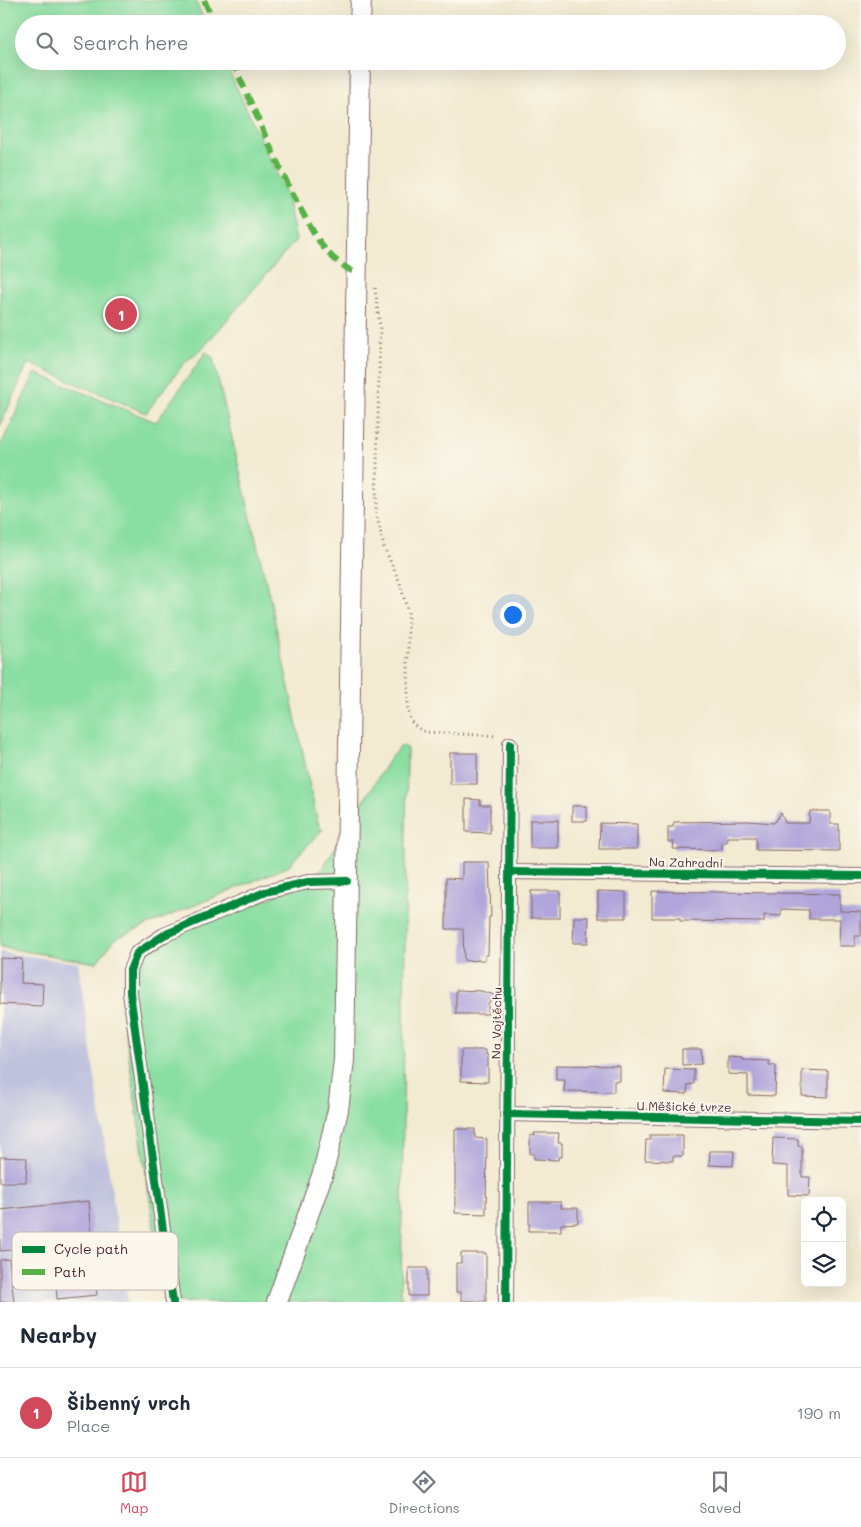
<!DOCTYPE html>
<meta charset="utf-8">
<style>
:root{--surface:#fff;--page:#f2f2f3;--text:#1f2937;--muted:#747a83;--line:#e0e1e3;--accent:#d1495b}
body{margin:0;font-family:Mali,sans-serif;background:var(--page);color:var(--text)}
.controls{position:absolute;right:15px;bottom:15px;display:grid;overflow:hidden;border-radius:8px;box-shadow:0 5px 20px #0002}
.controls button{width:45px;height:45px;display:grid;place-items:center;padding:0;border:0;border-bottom:1px solid var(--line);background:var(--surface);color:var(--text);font:25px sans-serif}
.you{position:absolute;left:512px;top:614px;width:18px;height:18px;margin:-12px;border:4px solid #fff;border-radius:50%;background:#1a73e8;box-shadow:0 0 0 8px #1a73e833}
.badge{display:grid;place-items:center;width:32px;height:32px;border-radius:50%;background:var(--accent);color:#fff;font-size:16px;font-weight:700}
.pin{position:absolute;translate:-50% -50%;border:2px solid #fff;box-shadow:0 1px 5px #0006}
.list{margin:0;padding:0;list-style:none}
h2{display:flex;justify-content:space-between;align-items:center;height:65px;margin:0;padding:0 20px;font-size:21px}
h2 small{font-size:16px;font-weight:400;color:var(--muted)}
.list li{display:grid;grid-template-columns:32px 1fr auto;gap:15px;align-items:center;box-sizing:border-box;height:90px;padding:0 20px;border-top:1px solid var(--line)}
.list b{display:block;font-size:19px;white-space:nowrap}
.list p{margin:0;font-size:16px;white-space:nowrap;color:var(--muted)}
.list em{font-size:16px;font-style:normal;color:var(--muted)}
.icon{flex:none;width:28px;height:28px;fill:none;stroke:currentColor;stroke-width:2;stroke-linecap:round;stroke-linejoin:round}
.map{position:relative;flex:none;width:861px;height:1302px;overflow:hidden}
.search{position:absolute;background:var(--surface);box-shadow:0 5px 20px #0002;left:15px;right:15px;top:15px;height:55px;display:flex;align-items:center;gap:12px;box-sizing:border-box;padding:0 18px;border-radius:28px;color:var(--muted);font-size:19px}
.sheet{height:155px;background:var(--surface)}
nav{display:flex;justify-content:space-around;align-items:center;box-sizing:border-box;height:70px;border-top:1px solid var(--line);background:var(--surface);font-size:14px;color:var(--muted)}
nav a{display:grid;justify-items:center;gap:2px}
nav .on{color:var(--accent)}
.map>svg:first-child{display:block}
.industrial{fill:#c0c2dd}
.green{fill:#89dea1;stroke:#6a7e66}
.building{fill:#afa5da}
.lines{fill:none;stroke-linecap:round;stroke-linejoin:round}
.street-casing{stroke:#856665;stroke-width:16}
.secondary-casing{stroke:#856665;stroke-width:22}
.path{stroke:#856665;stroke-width:3;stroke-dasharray:1 4;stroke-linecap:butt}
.street{stroke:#fff;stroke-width:14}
.secondary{stroke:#fff;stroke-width:20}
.quiet{stroke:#57b146;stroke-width:6;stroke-dasharray:12 6;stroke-linecap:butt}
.cycleway-casing{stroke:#fbf7ec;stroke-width:11}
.cycleway{stroke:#00873e;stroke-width:8}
.labels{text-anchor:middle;stroke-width:4;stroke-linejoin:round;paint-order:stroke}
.street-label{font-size:12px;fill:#4a1f2b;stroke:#fbf7ec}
.key{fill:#fbf7ec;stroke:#c6b6b2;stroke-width:1}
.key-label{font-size:14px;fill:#4a1f2b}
</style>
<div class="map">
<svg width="861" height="1302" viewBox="0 0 861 1302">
<rect width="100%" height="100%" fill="#fbf7ec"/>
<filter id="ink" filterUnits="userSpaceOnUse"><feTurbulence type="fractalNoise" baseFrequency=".02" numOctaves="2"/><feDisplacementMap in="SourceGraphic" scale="10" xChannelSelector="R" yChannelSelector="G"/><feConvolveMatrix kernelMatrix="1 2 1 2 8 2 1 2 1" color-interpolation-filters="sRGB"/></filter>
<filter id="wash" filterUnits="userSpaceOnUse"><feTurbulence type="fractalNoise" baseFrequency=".0096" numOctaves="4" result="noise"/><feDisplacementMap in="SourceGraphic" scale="20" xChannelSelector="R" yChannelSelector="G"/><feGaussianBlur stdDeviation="1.12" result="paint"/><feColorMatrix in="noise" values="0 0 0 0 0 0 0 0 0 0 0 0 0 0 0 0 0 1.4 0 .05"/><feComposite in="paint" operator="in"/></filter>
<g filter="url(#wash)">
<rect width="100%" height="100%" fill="#f2ead1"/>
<!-- industrial -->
<polygon class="industrial" points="0,952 78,963 128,1302 0,1302"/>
<!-- green -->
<g class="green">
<polygon points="0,0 195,0 206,24 24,24 24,61 224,61 286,193 296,240 202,349 185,362 146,413 28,363 0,426"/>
<polygon points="206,352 213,358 270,599 316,815 320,829 323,829 287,867 116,938 96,963 0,947 0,447 35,373 156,422"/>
<polygon points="402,745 407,748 401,1302 165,1302 122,1010 125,983 154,943 293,889 322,869 390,758"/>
</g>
<g id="blocks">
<!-- building -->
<g class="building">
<rect x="450" y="753" width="27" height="31"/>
<polygon points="466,799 480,800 480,805 490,805 490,833 466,832"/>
<rect x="572" y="806" width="15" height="15"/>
<polygon points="810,811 830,811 830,824 839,824 839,851 756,850 756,837 727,837 727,842 722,842 722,850 673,849 674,842 668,842 668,827 673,827 674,822 748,821 774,823 781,813 785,823 809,823"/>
<rect x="530" y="820" width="28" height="28"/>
<polygon points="600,823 637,824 637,849 599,849"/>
<polygon points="462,862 489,862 491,917 489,917 488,955 485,955 485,960 464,961 463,929 446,929 446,878 462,879"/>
<rect x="531" y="891" width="29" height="27"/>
<polygon points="598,891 626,892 626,918 598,918"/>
<polygon points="652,891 840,894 840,911 861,912 861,936 855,936 855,946 839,946 840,919 809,919 809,910 781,909 781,916 764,915 764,922 680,921 680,918 652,918"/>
<polygon points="574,917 589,917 588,943 573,943"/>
<polygon points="0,958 22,959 21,983 43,984 42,1006 0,1004"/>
<polygon points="456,990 481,991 495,995 488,1004 488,1014 456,1014"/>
<polygon points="682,1049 701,1049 702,1064 682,1065"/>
<polygon points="461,1050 486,1050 486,1055 488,1055 488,1082 461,1081"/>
<polygon points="728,1057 742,1058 742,1060 769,1061 769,1065 776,1065 775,1096 748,1095 748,1075 728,1074"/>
<polygon points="556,1065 620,1066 620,1081 614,1081 614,1092 564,1091 565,1080 556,1080"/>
<polygon points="665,1069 694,1070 694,1084 688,1085 687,1094 664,1093"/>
<polygon points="802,1070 828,1071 828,1097 802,1096"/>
<polygon points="455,1129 475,1129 475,1138 487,1139 486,1214 455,1213"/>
<polygon points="534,1133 559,1133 558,1143 562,1143 562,1157 558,1157 558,1160 534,1159 534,1154 530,1154 530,1135 535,1136"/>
<polygon points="650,1135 683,1135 683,1156 673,1156 673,1161 645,1160 646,1140 650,1140"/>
<polygon points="773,1138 798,1139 798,1146 802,1146 802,1177 810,1177 809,1196 788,1195 788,1166 772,1165"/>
<polygon points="710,1151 734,1151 733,1166 709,1165"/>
<polygon points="0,1157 27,1158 26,1182 0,1182"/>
<polygon points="89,1201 97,1295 57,1299 53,1246 0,1251 0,1210"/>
<polygon points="529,1202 561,1202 561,1208 578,1208 578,1223 561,1224 561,1231 529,1231"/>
<polygon points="461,1253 486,1253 486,1301 461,1301 461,1292 456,1292 456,1263 461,1263"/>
<polygon points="9,1259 14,1302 0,1302 0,1260"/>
<rect x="409" y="1268" width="18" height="28"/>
</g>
</g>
</g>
<g filter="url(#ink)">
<use href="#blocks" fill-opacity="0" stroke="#856665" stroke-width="1"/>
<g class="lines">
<!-- street casing -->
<g class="street-casing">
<g id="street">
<polyline points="510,872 861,876"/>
<polyline points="507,1114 861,1121"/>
<polyline points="173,1302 130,993 130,970 137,953 164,935 265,892 308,882 347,881"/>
<polyline points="506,1302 510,744"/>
</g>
</g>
<!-- secondary casing -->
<g class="secondary-casing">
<g id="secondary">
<polyline points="360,24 361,0"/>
<polyline points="277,1302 323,1173 338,1110 344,1060 360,61"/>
</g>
</g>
<!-- path -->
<path class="path" d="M375,288L380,327L376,513L384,547L400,583L408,613V708C409,721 413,726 425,732L498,736"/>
<!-- street -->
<use href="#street" class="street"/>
<!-- secondary -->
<use href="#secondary" class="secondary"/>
<!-- quiet -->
<g class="quiet">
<polyline points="204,0 215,24"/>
<path d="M232,61C260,121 284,185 319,241C328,255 341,266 356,273"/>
</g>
<!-- cycleway casing -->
<g class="cycleway-casing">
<g id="cycleway">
<polyline points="510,872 861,876"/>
<polyline points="507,1114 861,1121"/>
<polyline points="173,1302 130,993 130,970 137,953 164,935 265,892 308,882 347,881"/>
<polyline points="506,1302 510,744"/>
</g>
</g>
<!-- cycleway -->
<use href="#cycleway" class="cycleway"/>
</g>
</g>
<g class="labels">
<!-- street labels -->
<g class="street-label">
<text transform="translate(686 863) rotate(1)" y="4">Na Zahradní</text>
<text transform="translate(497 1023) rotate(-89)" y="4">Na Vojtěchu</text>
<text transform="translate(684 1107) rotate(1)" y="4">U Měšické tvrze</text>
</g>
</g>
<!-- legend -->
<rect x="12" y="1232" width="166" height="58" rx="8" class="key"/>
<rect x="22" y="1246" width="23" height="7" fill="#00873e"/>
<rect x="22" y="1269" width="23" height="6" fill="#57b146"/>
<g class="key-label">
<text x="54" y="1254">Cycle path</text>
<text x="54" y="1277">Path</text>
</g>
</svg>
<div class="controls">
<button><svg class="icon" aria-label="locate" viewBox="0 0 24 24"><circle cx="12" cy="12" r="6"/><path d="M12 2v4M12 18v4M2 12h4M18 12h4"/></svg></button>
<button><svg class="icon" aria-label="layers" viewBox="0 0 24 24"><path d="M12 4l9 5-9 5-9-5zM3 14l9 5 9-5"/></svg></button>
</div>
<div class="you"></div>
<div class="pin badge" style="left:121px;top:314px">1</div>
<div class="search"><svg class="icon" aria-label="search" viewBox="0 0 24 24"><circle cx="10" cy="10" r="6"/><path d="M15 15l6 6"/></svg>Search here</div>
</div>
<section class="sheet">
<h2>Nearby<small></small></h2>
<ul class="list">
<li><span class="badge">1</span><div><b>Šibenný vrch</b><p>Place</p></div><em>190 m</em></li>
</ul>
</section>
<nav>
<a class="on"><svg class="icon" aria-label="map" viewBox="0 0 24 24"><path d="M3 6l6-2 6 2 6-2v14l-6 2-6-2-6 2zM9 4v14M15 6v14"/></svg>Map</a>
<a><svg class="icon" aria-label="directions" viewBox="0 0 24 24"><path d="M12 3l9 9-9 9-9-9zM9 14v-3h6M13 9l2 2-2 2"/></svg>Directions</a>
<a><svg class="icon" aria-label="saved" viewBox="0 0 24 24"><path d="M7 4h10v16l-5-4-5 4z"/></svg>Saved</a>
</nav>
